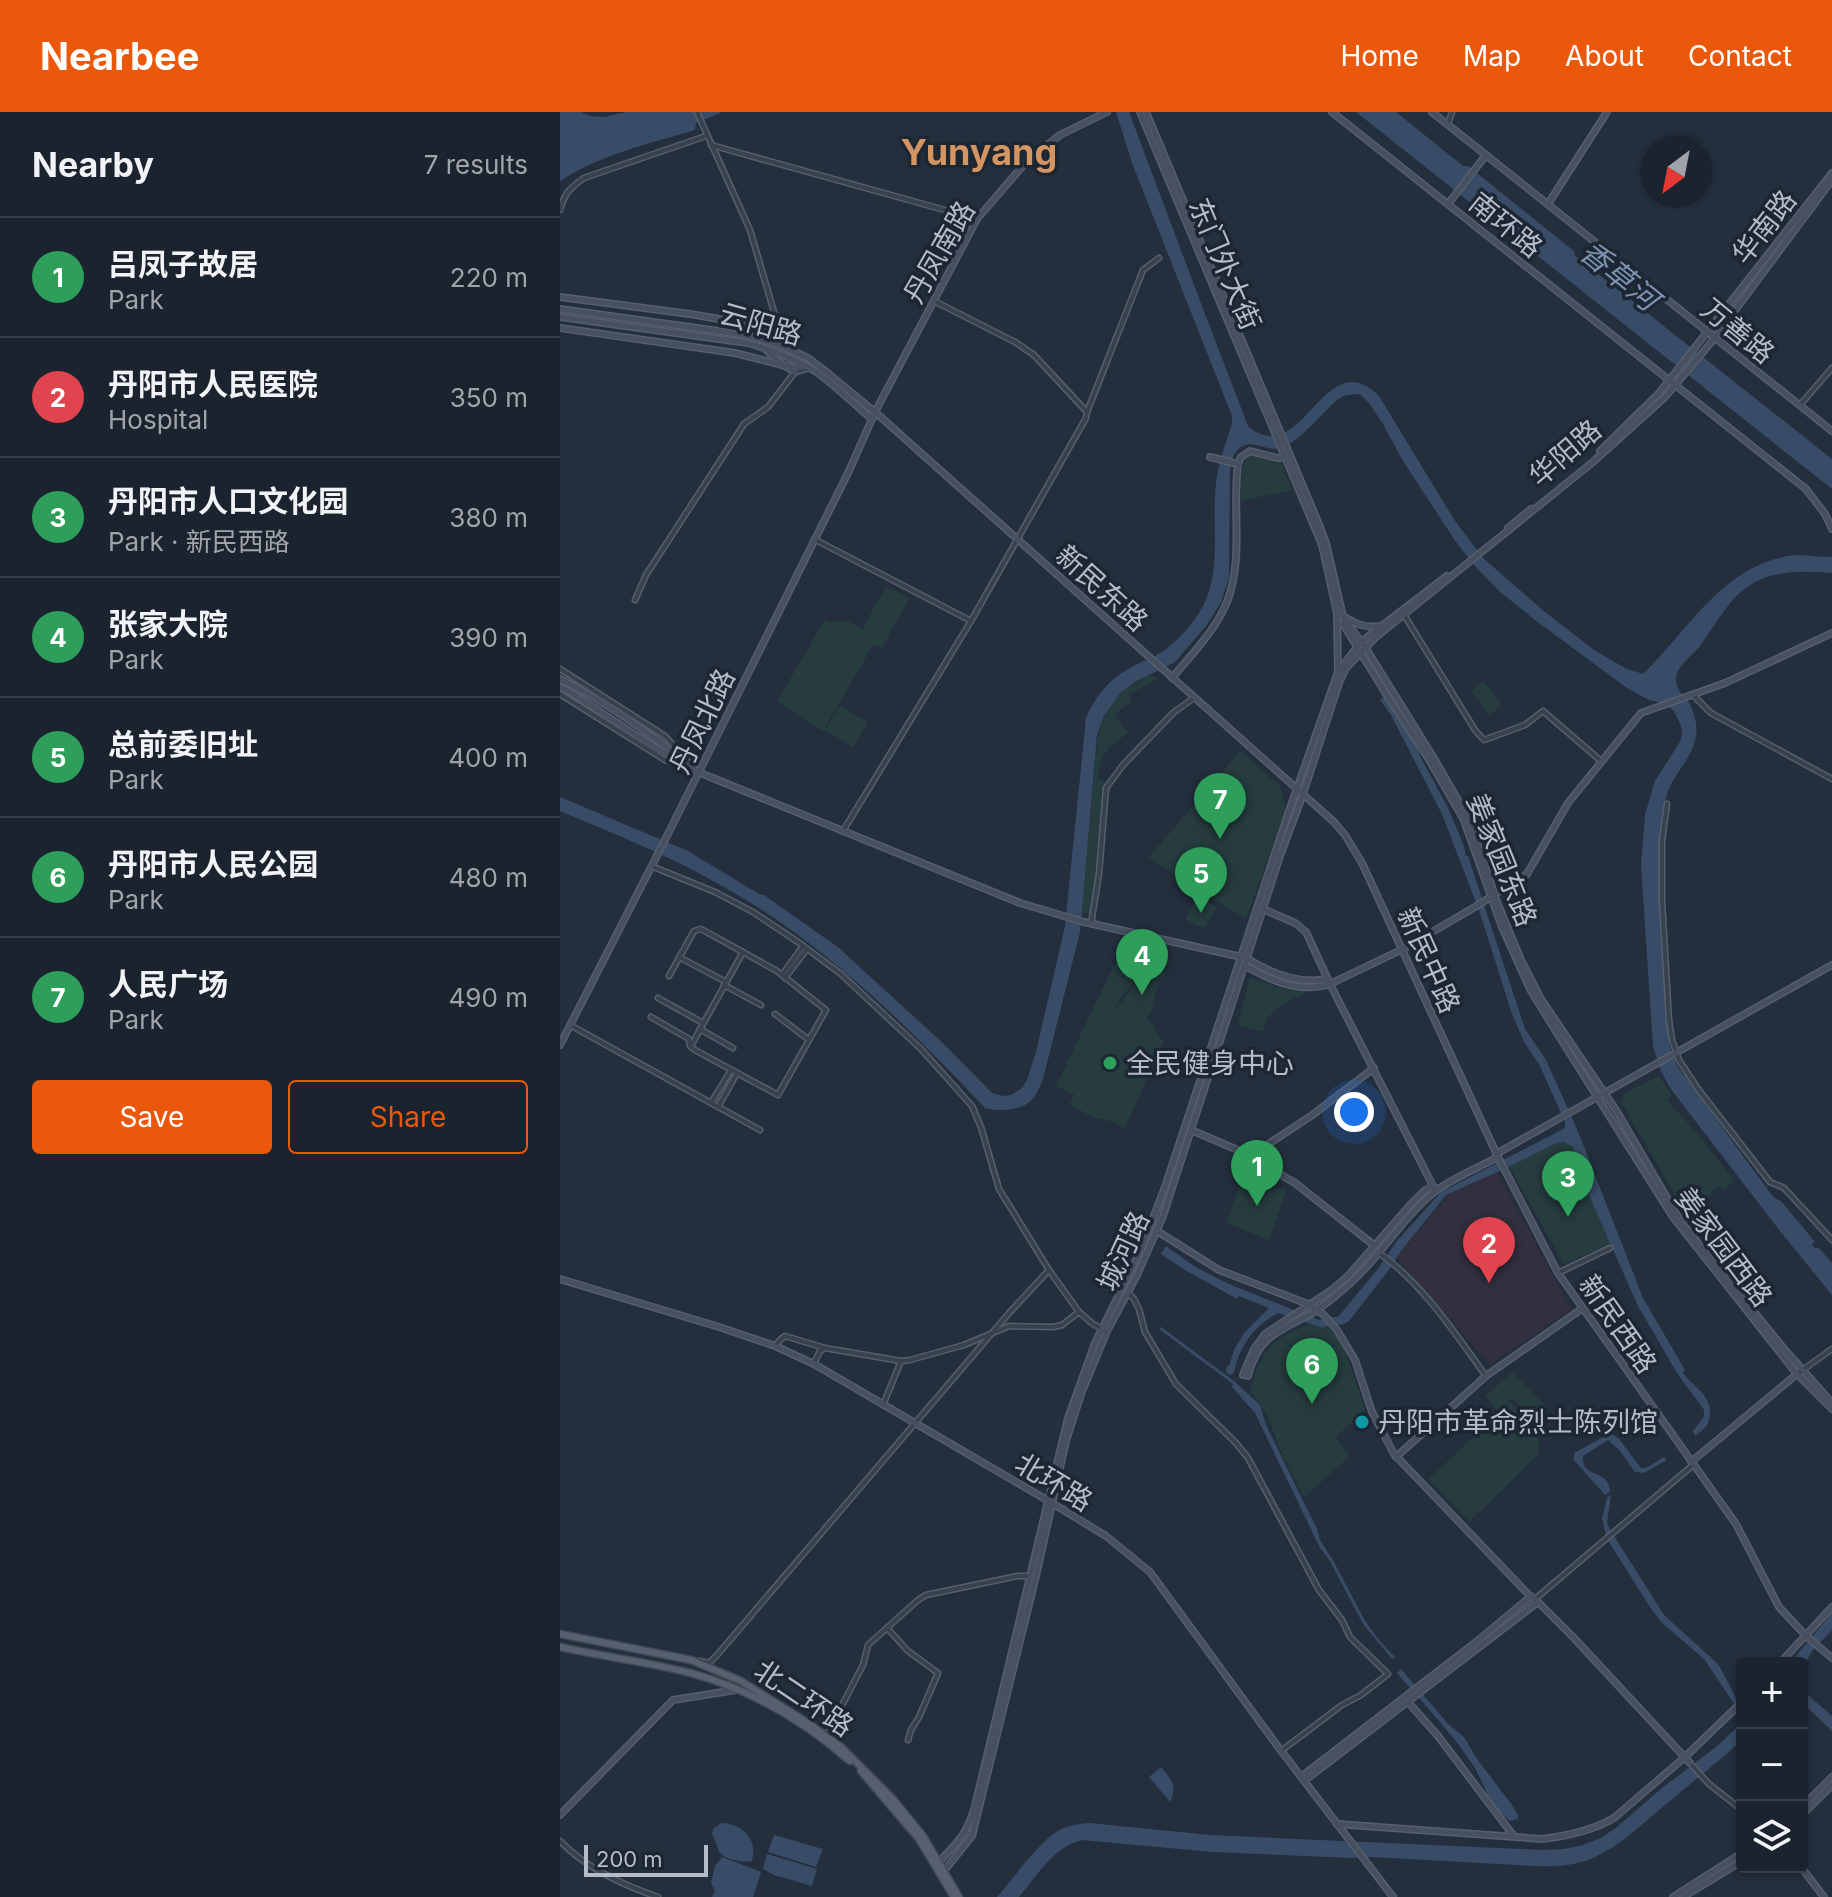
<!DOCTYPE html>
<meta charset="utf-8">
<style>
:root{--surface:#1b232e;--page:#282f3a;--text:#f1f3f6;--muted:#a0a4aa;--line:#39404a;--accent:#ea580c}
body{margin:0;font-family:Inter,"Noto Sans SC",sans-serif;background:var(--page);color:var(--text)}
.controls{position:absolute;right:24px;bottom:24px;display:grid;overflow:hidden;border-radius:8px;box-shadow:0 2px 6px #0004}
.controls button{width:72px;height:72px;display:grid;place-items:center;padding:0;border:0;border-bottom:2px solid var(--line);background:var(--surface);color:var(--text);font:40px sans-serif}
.compass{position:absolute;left:1080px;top:24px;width:72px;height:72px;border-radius:50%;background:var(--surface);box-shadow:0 2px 6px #0004;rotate:212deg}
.scale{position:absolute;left:24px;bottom:20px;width:124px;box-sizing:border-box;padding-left:8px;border:4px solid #b4bcc9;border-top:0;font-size:22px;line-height:28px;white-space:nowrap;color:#b4bcc9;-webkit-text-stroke:6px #1d2633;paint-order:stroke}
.you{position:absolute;left:794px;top:1000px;width:28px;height:28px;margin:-20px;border:6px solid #fff;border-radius:50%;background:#1a73e8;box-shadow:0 0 0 12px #1a73e833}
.badge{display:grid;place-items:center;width:52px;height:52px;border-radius:50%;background:var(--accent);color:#fff;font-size:26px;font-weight:700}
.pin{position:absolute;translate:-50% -66px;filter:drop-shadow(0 2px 4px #0008)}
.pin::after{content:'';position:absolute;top:42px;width:28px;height:24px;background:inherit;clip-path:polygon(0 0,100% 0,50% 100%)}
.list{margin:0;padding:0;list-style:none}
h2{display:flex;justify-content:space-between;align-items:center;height:104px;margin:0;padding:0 32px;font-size:34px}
h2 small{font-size:26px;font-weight:400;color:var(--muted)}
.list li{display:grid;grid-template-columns:52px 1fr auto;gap:24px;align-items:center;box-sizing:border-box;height:120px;padding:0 32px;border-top:2px solid var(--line)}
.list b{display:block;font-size:30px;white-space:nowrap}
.list p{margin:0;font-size:26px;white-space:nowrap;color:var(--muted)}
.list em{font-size:26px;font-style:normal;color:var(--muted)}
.actions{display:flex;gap:16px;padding:24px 32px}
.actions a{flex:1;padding:18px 0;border:2px solid var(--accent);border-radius:8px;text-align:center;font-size:28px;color:var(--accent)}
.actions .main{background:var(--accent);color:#fff}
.icon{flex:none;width:44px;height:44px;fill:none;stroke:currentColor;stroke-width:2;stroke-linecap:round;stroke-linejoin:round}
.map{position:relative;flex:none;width:1272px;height:1785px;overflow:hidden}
header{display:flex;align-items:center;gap:48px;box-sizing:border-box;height:112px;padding:0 40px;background:var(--accent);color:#fff}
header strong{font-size:38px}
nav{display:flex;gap:44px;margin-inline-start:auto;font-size:28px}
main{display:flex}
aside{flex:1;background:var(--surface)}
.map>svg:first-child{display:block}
.medical{fill:#32303f}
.green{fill:#263c3f}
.water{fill:#394c67}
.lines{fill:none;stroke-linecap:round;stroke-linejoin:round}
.street-casing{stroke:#565f6c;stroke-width:7}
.secondary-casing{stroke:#565f6c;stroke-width:8}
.primary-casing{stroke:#414a57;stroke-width:9}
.street{stroke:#38414e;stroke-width:4}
.secondary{stroke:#465061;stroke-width:5}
.primary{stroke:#56606e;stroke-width:6}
.leisure-dot{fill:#2e9e5b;stroke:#1d2633;stroke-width:3}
.culture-dot{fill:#0f9aa8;stroke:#1d2633;stroke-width:3}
.labels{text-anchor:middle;stroke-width:7;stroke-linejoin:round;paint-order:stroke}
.street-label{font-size:28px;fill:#b4bcc9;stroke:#1d2633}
.poi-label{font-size:28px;fill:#b4bcc9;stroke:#1d2633;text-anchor:start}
.water-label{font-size:30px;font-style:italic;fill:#7c92b1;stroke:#1d2633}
.district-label{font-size:36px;font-weight:bold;fill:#d59563;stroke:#1d2633}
</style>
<header>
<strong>Nearbee</strong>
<nav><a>Home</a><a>Map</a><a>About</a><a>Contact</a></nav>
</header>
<main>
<aside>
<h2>Nearby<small>7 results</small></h2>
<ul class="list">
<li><span class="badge" style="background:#2e9e5b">1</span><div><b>吕凤子故居</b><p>Park</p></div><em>220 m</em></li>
<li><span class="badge" style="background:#e0444e">2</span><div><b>丹阳市人民医院</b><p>Hospital</p></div><em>350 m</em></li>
<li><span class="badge" style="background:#2e9e5b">3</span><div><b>丹阳市人口文化园</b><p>Park · 新民西路</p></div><em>380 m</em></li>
<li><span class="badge" style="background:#2e9e5b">4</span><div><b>张家大院</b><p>Park</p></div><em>390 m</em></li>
<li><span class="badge" style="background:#2e9e5b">5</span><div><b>总前委旧址</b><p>Park</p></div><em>400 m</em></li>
<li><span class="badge" style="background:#2e9e5b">6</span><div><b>丹阳市人民公园</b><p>Park</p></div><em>480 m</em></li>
<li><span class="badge" style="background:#2e9e5b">7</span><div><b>人民广场</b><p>Park</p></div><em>490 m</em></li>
</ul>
<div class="actions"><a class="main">Save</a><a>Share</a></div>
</aside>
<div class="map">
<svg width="1272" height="1785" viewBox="0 0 1272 1785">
<rect width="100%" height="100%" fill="#242f3e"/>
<!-- medical -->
<polygon class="medical" points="937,1060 1011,1197 930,1253 837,1145 889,1082"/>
<!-- green -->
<g class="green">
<path d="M691,342L721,349L732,379L682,388C681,372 678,354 691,342Z"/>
<path d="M326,474L350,486L322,535L313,533L263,619L217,589L265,508L271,511C284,505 293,511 302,518Z"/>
<path d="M592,563L598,567L569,582L572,588L555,603L568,621C548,635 540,641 538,667L546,671L542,686L537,762L532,802L521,800L538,623C550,586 557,579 592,563Z"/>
<polygon points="923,569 942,592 930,603 911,579"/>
<polygon points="280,594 308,610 293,635 265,618"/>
<polygon points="680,639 719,673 726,694 722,709 686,807 619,766 589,745"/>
<polygon points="638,785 657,795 645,816 637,814 625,807"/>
<polygon points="555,851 583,857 558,890 556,895 557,896 575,872 579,874 595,854 606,862 599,872 592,891 595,893 586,906 594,913 599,926 604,928 565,1016 554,1010 532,1005 510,992 514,982 496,974"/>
<path d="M690,865L715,875L747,881C730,888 705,898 704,918L698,919L678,913Z"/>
<polygon points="1099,964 1112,983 1107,988 1137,1021 1173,1067 1165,1079 1158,1073 1146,1087 1142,1085 1136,1088 1128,1081 1119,1090 1062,992 1064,981"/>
<polygon points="999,1029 1004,1030 1013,1035 1031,1088 1051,1132 1004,1152 949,1054"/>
<polygon points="679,1074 697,1077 727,1077 709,1128 667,1111"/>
<path d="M761,1207L778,1226L788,1247L805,1297L776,1325L790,1344L744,1385L720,1337L707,1303L690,1278C705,1228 715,1227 761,1207Z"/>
<polygon points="953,1260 986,1294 972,1307 952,1286 938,1299 925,1284"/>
<path d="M950,1290C967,1307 985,1318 977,1344L909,1410L869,1367Z"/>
</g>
<!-- water -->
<g class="water">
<path d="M0,0H21L30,4L44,5L67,0H162L136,11L135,18C89,32 41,42 0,69Z"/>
<path d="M556,0H569L645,202L688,314C693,319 697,321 704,323C747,335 770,234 819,284L895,409L924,447L985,500L1034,538L1065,556L1083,562C1127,520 1159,459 1223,445C1238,441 1256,445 1272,445V461C1230,458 1195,458 1167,495C1157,508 1149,522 1139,535C1131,545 1115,555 1116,569C1117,579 1123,582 1128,589C1134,598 1138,614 1136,624C1132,649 1109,665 1105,690C1092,768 1104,850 1109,928L1110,937L1118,955L1214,1086L1221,1089L1255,1130L1252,1132L1255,1137L1258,1135L1272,1151V1183L1220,1119L1110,976L1101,959L1093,934L1081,753L1085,702L1095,669L1121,628L1122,618L1119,609L1113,598L1103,591L1089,588L1067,576L975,508L938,478L915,454L896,430L843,349L823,312L809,291L800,282L786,283L778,287C762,301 740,330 720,336C708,340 695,328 683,334C673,338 671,352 670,361L669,465L661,490L647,513L615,550L575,570L561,580L544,604L537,623L520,820L483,967C480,973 478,980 474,985C465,999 440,1000 425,996C344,910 260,827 155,770C106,742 52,721 0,699V685L128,739L199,782L204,783L279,836L293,849L386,934L432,981L442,984L451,983L462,976L467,968L476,940L505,814L526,606C535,585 549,567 570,556C580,550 593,546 603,539C617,530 628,517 637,504C667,460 648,405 658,358C661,342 668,327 672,311V304L572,51Z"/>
<polygon points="796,0 836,0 903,54 908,54 1015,140 1014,143 1272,347 1272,377"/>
<path d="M825,584L854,630L861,646L888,696L904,734L906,744H908L965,917L986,948L1017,1017L1083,1186L1125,1258L1123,1261C1133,1275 1152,1283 1150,1303C1149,1314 1143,1318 1135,1324L1133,1319L1144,1305V1298L1117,1261L1078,1194L1031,1088L1013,1035L1004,1030L994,1032L955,1052L886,1083L841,1139L828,1159L789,1209L784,1212L760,1215L718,1201C694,1214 679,1234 674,1261L670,1263L666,1259L667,1254H669L674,1238L684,1221L709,1196L679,1184L677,1187L625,1158L601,1142L606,1134L637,1156L671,1173L759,1208L768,1205H778L817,1158L837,1129L881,1080L1005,1016V1010L979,952L964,930L951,899L920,801L882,702L831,603L820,588Z"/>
<polygon points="601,1215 674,1269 700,1293 706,1313 757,1417 760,1428 774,1450 804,1507 818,1527 835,1545 832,1547 803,1512 770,1449 760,1436 695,1301 672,1275 673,1272 599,1217"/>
<path d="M1049,1322L1054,1323L1059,1327L1081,1356H1086L1104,1345L1107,1348L1084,1361L1075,1360L1060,1339L1048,1328L1023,1344C1021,1368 1049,1355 1050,1380L1045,1383L1014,1348V1341Z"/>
<polygon points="1051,1383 1047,1411 1051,1419 1104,1503 1158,1552 1172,1578 1177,1590 1175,1593 1144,1547 1101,1510 1088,1492 1047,1427 1042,1407 1047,1386"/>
<polygon points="1272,1501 1272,1518 1253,1538 1242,1556 1242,1551 1230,1551"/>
<path d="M841,1557L889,1613L904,1625L917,1647L952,1693L958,1703V1707L950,1709C923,1687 927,1672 909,1647C888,1617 861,1589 837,1561Z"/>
<polygon points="1242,1578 1272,1604 1272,1619 1242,1590"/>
<path d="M1182,1611V1628C1157,1651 1131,1671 1105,1693C1083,1711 1062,1733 1035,1745C1016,1754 995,1755 974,1754L811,1745L790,1746L653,1740L522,1728C494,1734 477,1764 459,1785H437C452,1768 481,1728 498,1719C508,1713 519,1712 529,1711L650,1723L981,1738L1004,1737L1023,1733L1041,1726L1057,1715L1102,1676L1156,1635Z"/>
<path d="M601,1655C611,1667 618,1674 610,1690L589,1665Z"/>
<path d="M161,1711C183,1712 198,1727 192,1749C184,1751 166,1748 160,1741C157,1736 156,1728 152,1722L153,1717Z"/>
<polygon points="214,1723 263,1737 256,1755 208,1740"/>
<polygon points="207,1742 257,1757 252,1774 214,1763 203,1757"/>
<polygon points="162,1745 201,1760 193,1785 152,1785 155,1778 151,1771 155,1754"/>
</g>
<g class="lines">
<!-- street casing -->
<g class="street-casing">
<g id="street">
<polyline points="137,0 190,118 219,217 219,233"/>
<polyline points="888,12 892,0"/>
<polyline points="151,33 417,107"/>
<path d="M0,98C4,82 10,76 24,66L146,24"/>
<polyline points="1240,293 1272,256"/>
<polyline points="527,300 583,158 599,146"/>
<polyline points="254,427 411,509"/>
<polyline points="75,488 86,463 184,312 208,295 235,260 246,257"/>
<polyline points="843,501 915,618 924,628 965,613 983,599 1041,649"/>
<polyline points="0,557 105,624 134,656"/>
<polyline points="0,582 105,648 129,657"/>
<polyline points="1134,584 1151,601 1272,667"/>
<polyline points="1107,692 1102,729 1102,789 1109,908 1112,928 1119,948 1138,977 1210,1070 1224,1076 1272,1128"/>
<polyline points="283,719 411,509 526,306 527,300 474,243 455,230 374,189"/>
<polyline points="91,754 155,780 193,800 238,830 281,862 361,937 412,994 421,1015 439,1077 489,1158 519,1200 533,1212 544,1218"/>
<polyline points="531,812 539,762 546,676 563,653 614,600 634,586"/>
<polyline points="119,845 166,870"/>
<polyline points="222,863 243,834"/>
<polyline points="225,866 247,837"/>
<polyline points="164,873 201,893"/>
<polyline points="98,886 143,911"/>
<polyline points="215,902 249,928"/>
<polyline points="91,905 129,927 130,934 135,938 218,983 266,898 217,859 141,817 134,819 109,864"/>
<polyline points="10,913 200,1018"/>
<polyline points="140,917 173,936"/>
<polyline points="132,932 183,840"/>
<polyline points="151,991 171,958"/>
<polyline points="158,995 177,961"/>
<path d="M818,1140C863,1172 894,1220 926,1264"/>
<polyline points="998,1161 1050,1136"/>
<polyline points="568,1181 574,1187 579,1197 585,1220 616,1272 676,1331 688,1346 759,1478 782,1508 790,1525 828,1562 801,1583 782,1593 721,1639"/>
<polyline points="215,1234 220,1228 225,1224 265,1236"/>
<polyline points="254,1251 260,1239 265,1236 341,1249 350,1248 404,1233 449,1214 493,1215 502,1213 519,1200"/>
<polyline points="1237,1262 1272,1237"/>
<polyline points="323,1293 341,1249"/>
<polyline points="974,1488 1133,1353"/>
<polyline points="327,1516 348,1539 378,1561 359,1605 351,1618 348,1628"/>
<polyline points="139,1549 149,1551 158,1542 450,1200 489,1158"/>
<polyline points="266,1624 303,1553 308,1533 358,1488 366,1483 458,1464 470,1464"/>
<polyline points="1130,1651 1149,1672 1182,1698"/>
<path d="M0,1729C26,1756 62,1773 98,1785"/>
</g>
</g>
<!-- secondary casing -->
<g class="secondary-casing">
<g id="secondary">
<polyline points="586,0 758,410 766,431 783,505 805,535 872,643 910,709 937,790 961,848 981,887 1056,998 1121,1110 1225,1238 1272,1291"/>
<polyline points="772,0 1246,377 1265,402 1272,417"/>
<polyline points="872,0 1272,319"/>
<polyline points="888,92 926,43"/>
<polyline points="988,92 1047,0"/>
<polyline points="0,185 130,202 194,213 219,221"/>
<polyline points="0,197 180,222 217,232 248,246 270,263 315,300 774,710 785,723 802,751 938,1045 998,1161 1176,1412 1219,1495 1245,1523 1272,1546"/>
<path d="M0,205L188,231C212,238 236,247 258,261C277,275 294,292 312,307"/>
<polyline points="0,216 175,241 230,255 243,255"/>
<polyline points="205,237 222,252 235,260"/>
<polyline points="1040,339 1100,280 1272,61"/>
<polyline points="650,345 678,352 681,345 690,339 717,346 724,345"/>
<polyline points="948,416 971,397"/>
<path d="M785,505C797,513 807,516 821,514"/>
<polyline points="783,512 826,582 868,646 903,706 942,815 971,879 1007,937 1113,1105 1237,1262 1272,1297"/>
<polyline points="778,560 801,530 887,464"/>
<path d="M612,566C632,542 655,519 667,490C684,446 672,397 678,352"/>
<path d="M0,567C44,589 87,619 125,650"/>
<path d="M0,575L10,580L94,635L138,660L460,791L524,810L686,846C710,861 738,873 767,867"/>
<polyline points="703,797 735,811 746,820 770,872 875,1078"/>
<path d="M684,853C710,868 739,882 770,872L843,837L915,795L967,762L1008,691L1081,601L1165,571L1272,521"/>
<polyline points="0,933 106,726 289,359 315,300 417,107 467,49 500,23 547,0"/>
<polyline points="631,1018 680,1039 735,1071 815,1134"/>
<polyline points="936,1042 1272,853"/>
<polyline points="690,1044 751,1004 814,956"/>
<polyline points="597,1119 659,1158 748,1192 764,1203 777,1218 795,1248 812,1300 834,1342 968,1482 978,1490"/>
<polyline points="0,1167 159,1215 215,1234 254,1252 492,1391 546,1424 590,1460 716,1632 833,1785"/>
<polyline points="683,1263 694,1237 705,1222 773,1177 788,1164 852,1091 864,1079 873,1074"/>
<path d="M688,1264C697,1228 714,1221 745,1205C758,1199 769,1189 780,1180C816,1152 838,1110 873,1081C890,1067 918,1056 938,1045"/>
<polyline points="836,1345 926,1264 1023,1196"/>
<polyline points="1131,1350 1237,1262"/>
<polyline points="1220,1551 1272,1495"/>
<polyline points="848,1590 878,1624 953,1723"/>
<polyline points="741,1665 915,1531 970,1485"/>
<polyline points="744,1669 978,1490 1014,1526 1130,1651"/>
<polyline points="1242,1695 1272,1665"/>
<polyline points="0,1703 113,1588 176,1578"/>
<polyline points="1242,1703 1272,1673"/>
<path d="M777,1712L982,1727C1007,1724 1032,1719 1054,1706L1125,1645L1182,1590"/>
<path d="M379,1750C399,1729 407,1722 415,1694L508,1306L535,1231L581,1138L605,1075L728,702L778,560L777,501L762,433L580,0"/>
<polyline points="1241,1755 1264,1785"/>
<polyline points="384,1759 412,1724 476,1464 506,1329 521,1282 547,1219 577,1163 603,1104 720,744 743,682 779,571 786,556 816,525 1033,350 1105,285 1149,233 1272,68"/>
<polyline points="1113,1785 1182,1741"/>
<polyline points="1123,1785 1182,1749"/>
</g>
</g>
<!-- primary casing -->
<g class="primary-casing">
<g id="primary">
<polyline points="0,1522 131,1548 181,1569 248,1611 281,1635 332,1686 363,1724 399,1785"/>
<path d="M0,1535C44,1545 90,1550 134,1562C191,1578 245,1610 290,1649"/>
<polyline points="301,1659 359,1727 394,1785"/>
</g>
</g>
<!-- street -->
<use href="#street" class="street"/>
<!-- secondary -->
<use href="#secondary" class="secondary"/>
<!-- primary -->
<use href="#primary" class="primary"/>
</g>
<!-- markers -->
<circle class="leisure-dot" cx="550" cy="951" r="8"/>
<circle class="culture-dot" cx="802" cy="1310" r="8"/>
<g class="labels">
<!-- street labels -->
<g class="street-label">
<text transform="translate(946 113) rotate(39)" y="10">南环路</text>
<text transform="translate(1204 115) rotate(-52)" y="10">华南路</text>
<text transform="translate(379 140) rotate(-60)" y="10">丹凤南路</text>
<text transform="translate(665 152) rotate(67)" y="10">东门外大街</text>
<text transform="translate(201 212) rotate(16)" y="10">云阳路</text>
<text transform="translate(1178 219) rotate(39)" y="10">万善路</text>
<text transform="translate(1005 341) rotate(-41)" y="10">华阳路</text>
<text transform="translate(542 476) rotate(42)" y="10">新民东路</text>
<text transform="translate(142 609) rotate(-64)" y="10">丹凤北路</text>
<text transform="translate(942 748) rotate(68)" y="10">姜家园东路</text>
<text transform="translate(869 848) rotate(66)" y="10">新民中路</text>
<text transform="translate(1164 1135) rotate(53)" y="10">姜家园西路</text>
<text transform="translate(563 1139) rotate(-65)" y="10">城河路</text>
<text transform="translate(1058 1212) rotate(55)" y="10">新民西路</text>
<text transform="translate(494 1370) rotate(31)" y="10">北环路</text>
<text transform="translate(244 1586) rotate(34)" y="10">北二环路</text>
</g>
<!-- poi labels -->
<g class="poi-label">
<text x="566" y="961">全民健身中心</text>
<text x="818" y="1320">丹阳市革命烈士陈列馆</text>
</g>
<!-- water labels -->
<g class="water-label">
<text transform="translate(1059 164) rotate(39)" y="10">香草河</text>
</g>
<!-- district labels -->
<g class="district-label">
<text x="419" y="53">Yunyang</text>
</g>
</g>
</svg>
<div class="controls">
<button>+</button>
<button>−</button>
<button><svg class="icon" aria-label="layers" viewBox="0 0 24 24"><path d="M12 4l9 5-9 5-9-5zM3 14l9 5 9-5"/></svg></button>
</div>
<svg class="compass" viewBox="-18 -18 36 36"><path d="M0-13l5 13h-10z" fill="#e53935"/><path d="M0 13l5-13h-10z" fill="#a0a4aa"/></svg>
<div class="scale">200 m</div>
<div class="you"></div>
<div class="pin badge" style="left:697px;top:1094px;background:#2e9e5b">1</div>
<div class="pin badge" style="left:929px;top:1171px;background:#e0444e">2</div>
<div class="pin badge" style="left:1008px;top:1105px;background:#2e9e5b">3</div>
<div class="pin badge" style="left:582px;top:883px;background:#2e9e5b">4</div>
<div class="pin badge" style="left:641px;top:801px;background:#2e9e5b">5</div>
<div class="pin badge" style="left:752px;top:1292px;background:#2e9e5b">6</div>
<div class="pin badge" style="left:660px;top:727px;background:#2e9e5b">7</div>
</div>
</main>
